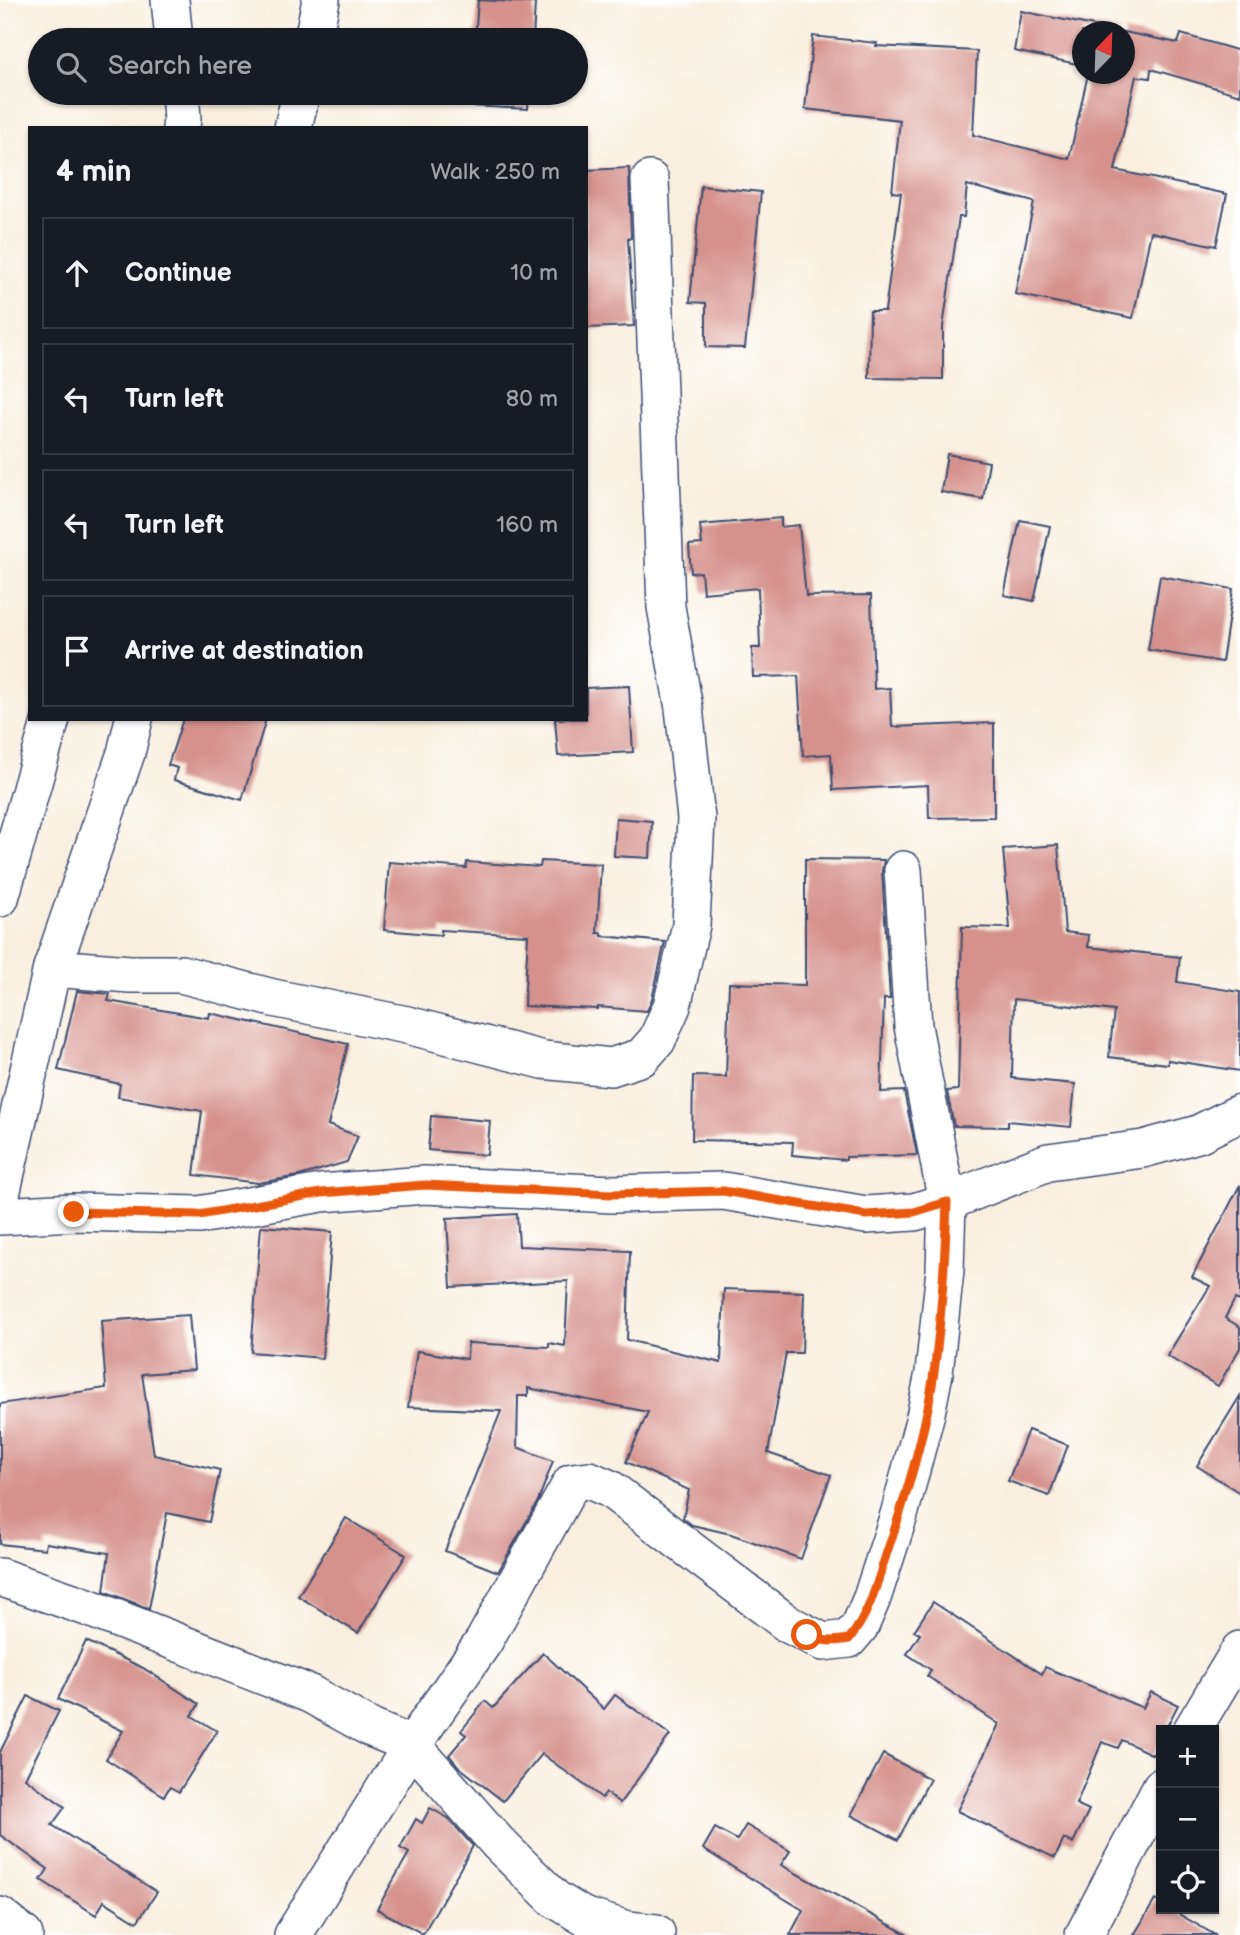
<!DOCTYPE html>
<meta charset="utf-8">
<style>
:root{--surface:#171b24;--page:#242831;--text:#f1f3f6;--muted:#9ea1a6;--line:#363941}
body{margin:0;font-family:"Balsamiq Sans",sans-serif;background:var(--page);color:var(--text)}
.controls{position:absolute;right:21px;bottom:21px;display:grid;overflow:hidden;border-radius:0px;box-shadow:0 2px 5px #0004}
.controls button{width:63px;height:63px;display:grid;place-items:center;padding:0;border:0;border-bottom:2px solid var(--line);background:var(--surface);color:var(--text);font:35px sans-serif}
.compass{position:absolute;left:1072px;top:21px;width:63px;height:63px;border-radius:50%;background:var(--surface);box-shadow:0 2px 5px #0004;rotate:23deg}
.stop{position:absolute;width:21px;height:21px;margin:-16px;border:5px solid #ea580c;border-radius:50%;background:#fff}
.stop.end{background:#ea580c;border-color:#fff;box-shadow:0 2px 7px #0008}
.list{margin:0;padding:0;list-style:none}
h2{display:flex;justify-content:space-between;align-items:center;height:91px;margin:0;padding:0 28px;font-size:30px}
h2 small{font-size:23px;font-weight:400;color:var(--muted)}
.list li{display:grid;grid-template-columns:46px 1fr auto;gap:21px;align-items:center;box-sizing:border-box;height:112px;margin:0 14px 14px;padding:0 14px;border:2px solid var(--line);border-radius:0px}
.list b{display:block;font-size:26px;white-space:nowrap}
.list em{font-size:23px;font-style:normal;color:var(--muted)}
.icon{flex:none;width:38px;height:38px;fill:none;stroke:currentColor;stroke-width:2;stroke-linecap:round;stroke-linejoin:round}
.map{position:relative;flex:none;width:1240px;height:1935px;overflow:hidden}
.search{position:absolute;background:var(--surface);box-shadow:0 2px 5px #0004;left:28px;top:28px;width:560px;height:77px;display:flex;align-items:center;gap:18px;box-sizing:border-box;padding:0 24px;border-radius:38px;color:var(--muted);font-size:26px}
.panel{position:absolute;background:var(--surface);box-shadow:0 2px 5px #0004;left:28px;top:126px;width:560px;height:595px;border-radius:0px}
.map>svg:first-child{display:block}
.building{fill:#d5918b}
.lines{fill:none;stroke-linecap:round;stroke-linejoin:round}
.minor-casing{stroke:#3c4c71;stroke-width:40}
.minor{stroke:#fff;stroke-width:37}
.route{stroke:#ea580c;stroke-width:9}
</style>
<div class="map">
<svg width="1240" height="1935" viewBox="0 0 1240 1935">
<rect width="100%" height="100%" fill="#fff"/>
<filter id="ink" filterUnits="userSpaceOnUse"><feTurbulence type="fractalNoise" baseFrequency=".0143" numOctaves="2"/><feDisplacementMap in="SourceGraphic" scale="14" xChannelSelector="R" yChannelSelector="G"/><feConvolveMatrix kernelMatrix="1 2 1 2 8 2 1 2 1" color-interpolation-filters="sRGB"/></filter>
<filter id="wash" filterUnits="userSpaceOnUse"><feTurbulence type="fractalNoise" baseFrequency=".00686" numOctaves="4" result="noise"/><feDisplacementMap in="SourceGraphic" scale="28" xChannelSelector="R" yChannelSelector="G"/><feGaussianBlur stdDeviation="1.57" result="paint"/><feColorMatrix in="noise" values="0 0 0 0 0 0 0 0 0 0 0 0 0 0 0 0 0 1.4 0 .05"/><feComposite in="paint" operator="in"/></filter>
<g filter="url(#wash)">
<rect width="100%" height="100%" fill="#f8efdf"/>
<g id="blocks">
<!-- building -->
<g class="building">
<polygon points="478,0 535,3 533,40 475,40"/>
<polygon points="1021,11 1123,32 1082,32 1082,65 1014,51"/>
<polygon points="1124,32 1178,43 1181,34 1240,51 1240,95 1151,69 1150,78 1136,76 1115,170 1227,194 1216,246 1151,232 1133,318 1015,294 1034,202 967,185 964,217 959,217 943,327 943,379 869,378 870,311 885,311 901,193 892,192 900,120 805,109 813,36 877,43 876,46 977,51 973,135 1069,159 1088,74 1124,74"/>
<polygon points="472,93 529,93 528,109 471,106"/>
<polygon points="629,168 631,238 628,239 634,326 586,328 586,170"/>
<polygon points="701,186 761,192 745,348 706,347 706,303 690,302"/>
<polygon points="947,454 989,462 983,499 941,492"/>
<polygon points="781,518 781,527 799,525 806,596 871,595 874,689 890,688 892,727 994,723 994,817 929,818 928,785 833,790 831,754 803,756 798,676 753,677 752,648 760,648 758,588 703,593 701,572 691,573 689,545 702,544 700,525"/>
<polygon points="1020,520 1050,526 1034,601 1004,595"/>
<polygon points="1160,576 1233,589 1222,662 1148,650"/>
<polygon points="629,686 633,752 558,756 555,719 586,719 586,688"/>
<polygon points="183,719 266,719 242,800 174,780 177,768 168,765"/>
<polygon points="616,818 652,821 650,858 614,856"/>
<polygon points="1058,845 1065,932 1089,935 1088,947 1180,957 1177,982 1240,992 1240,1071 1168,1060 1168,1064 1109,1057 1114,1011 1014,999 1012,1078 1075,1084 1071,1127 1008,1121 1008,1127 954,1126 947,1091 958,1090 962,927 1010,928 1003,849"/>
<polygon points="805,859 884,860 882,871 890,999 884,999 881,1092 904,1091 917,1155 846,1157 846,1160 792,1155 793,1142 692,1140 693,1076 726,1077 729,983 805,985"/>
<polygon points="541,861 601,864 597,933 602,933 602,936 665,942 652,999 647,1011 598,1007 598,1009 524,1006 528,935 441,930 441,935 384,930 389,862 466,868 467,862 540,867"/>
<polygon points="77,991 110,994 108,1001 209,1018 210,1013 348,1044 328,1125 358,1136 347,1162 299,1176 258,1183 194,1175 202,1111 118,1097 120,1084 58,1070"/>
<polygon points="431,1116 490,1121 487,1155 428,1150"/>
<polygon points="1240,1185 1240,1301 1235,1299 1225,1318 1240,1327 1240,1348 1218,1386 1167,1356 1210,1286 1192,1277"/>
<polygon points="517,1214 519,1246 630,1251 627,1340 721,1363 724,1289 804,1292 802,1353 786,1353 768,1453 831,1475 801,1559 731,1534 692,1525 683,1518 689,1490 626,1462 648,1412 528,1388 528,1396 518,1396 517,1447 553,1461 538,1501 498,1572 445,1551 501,1411 408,1407 417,1351 467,1359 468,1343 549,1347 549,1343 565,1346 568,1281 451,1287 447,1218"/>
<polygon points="261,1226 332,1232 322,1358 251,1352"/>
<polygon points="189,1315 194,1370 142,1374 154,1455 220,1470 209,1522 167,1513 149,1609 104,1591 109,1553 46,1543 45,1549 0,1544 0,1404 106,1388 101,1321"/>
<polygon points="1240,1396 1240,1493 1197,1466"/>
<polygon points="1028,1430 1068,1445 1049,1496 1008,1481"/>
<polygon points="346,1518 406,1555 358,1633 298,1596"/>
<polygon points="933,1602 1042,1674 1045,1667 1143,1708 1151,1692 1178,1705 1165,1730 1161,1730 1161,1738 1153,1755 1122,1740 1118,1748 1102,1742 1076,1804 1089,1810 1073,1843 1064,1839 1055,1858 957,1811 999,1724 927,1676 931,1670 907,1654 920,1634 914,1631"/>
<polygon points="86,1641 143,1668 199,1704 192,1716 217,1731 179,1792 170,1787 164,1796 106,1759 123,1731 58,1699"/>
<polygon points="543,1653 604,1709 615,1695 670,1735 620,1803 606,1793 602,1798 542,1754 503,1801 459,1767 449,1755 466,1735 461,1731 485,1701 493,1708"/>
<polygon points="28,1696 59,1711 25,1778 65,1807 52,1825 157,1892 137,1922 104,1901 96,1915 41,1880 48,1869 0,1835 0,1752"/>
<polygon points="883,1754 930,1779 898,1840 851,1815"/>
<polygon points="430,1808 448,1818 473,1846 423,1934 377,1909 409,1853 400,1848 416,1819 422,1823"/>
<polygon points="746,1825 790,1851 781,1865 908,1935 790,1935 803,1910 703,1849 715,1828 737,1840"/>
<polygon points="1155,1900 1161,1903 1161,1909 1170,1909 1215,1935 1134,1935"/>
</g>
</g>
</g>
<g filter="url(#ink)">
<use href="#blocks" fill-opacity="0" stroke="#3c4c71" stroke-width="2"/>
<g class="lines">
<!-- minor casing -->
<g class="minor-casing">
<g id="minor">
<polyline points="170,0 174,40"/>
<polyline points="313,40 321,0"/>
<polyline points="180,93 182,118 181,128"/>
<polyline points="293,128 301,93"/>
<polyline points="0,898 51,719"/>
<polyline points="52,968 130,974 181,974 273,998 407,1025 543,1060 611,1067 642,1057 657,1040 672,1006 691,925 696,818 684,708 666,607 650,180"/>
<polyline points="0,1199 52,968 126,753 134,719"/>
<polyline points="0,1216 74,1212 199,1215 321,1193 425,1185 613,1194 723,1191 866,1215 914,1212 947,1202 1048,1162 1143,1149 1198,1134 1240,1113"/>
<polyline points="0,1577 87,1607 310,1694 371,1728 412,1745 499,1844 555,1899 583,1916 628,1930 656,1933"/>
<polyline points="1192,1730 1240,1650"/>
<polyline points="0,1916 24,1935"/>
<polyline points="293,1935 412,1745 484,1641 572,1482 589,1480 610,1489 788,1624 823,1642 849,1639 860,1626 872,1598 899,1515 926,1413 934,1373 945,1270 947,1202 913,1026 903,870"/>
<polyline points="1084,1935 1161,1787"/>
</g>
</g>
<!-- minor -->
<use href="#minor" class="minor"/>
</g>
</g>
<g class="lines" filter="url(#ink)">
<!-- route -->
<path class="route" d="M74,1212L199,1215L321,1193L425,1185L612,1194L723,1191L866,1215L914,1212L947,1202C945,1259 942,1315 934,1372C926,1432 907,1494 887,1552C877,1582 870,1614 849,1639C833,1642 822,1642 807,1635"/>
</g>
</svg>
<div class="controls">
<button>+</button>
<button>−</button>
<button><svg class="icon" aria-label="locate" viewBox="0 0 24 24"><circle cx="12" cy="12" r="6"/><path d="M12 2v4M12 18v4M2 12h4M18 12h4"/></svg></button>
</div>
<svg class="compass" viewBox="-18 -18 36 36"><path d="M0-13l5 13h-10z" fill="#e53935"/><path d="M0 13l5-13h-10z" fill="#9ea1a6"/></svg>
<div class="stop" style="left:807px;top:1635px"></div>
<div class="stop end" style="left:74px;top:1212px"></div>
<div class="search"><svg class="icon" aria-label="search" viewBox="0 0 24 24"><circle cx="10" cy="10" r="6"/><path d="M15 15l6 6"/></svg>Search here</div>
<section class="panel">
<h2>4 min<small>Walk · 250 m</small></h2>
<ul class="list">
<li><svg class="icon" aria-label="ahead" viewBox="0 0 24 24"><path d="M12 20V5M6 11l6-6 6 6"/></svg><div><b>Continue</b></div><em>10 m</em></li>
<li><svg class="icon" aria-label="left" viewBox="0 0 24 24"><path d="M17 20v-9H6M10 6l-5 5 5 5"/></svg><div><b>Turn left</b></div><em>80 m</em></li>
<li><svg class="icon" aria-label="left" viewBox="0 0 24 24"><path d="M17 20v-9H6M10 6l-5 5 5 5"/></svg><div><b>Turn left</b></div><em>160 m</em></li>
<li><svg class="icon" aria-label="arrive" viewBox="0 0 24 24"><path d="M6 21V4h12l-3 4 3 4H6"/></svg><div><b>Arrive at destination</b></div></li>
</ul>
</section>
</div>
